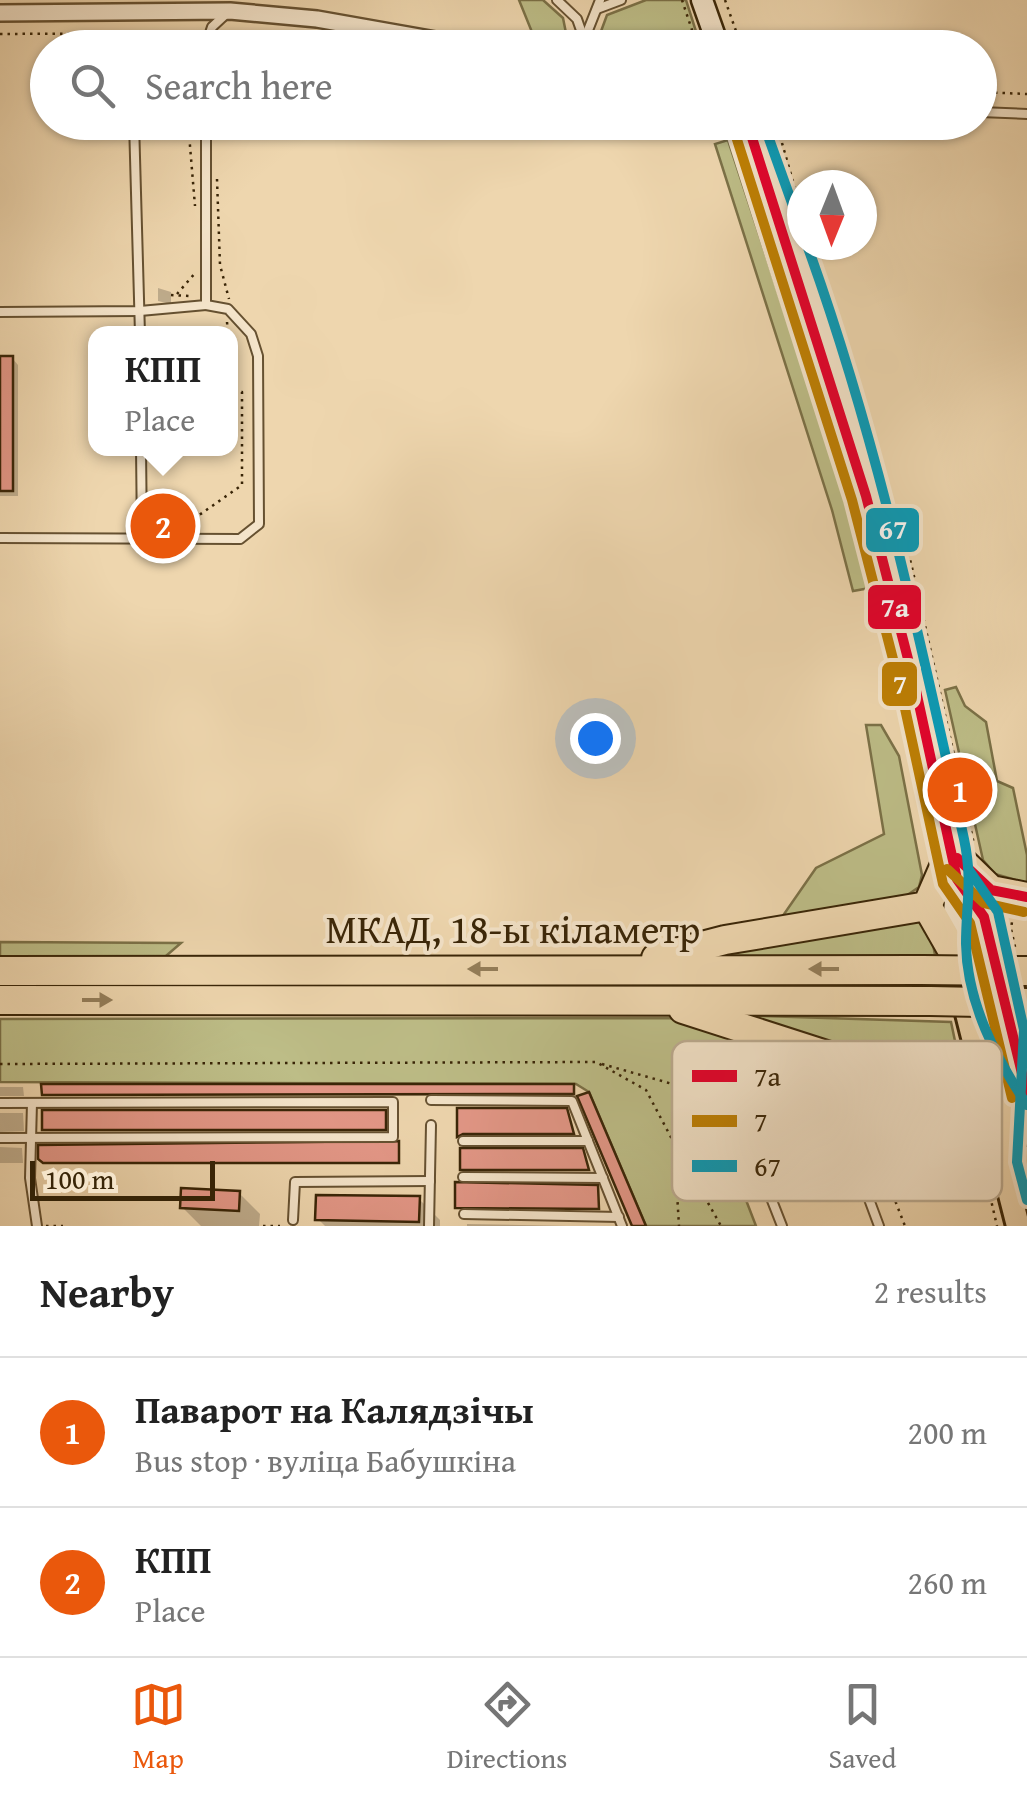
<!DOCTYPE html>
<meta charset="utf-8">
<style>
:root{--surface:#fff;--page:#f2f2f2;--text:#222;--muted:#767676;--line:#e0e0e0;--accent:#ea580c}
body{margin:0;font-family:"Gentium Book Plus",serif;background:var(--page);color:var(--text)}
.compass{position:absolute;left:787px;top:170px;width:90px;height:90px;border-radius:50%;background:var(--surface);box-shadow:0 2px 8px #0004;rotate:181deg}
.scale{position:absolute;left:30px;bottom:25px;width:185px;box-sizing:border-box;padding-left:10px;border:5px solid #392507;border-top:0;font-size:28px;line-height:35px;white-space:nowrap;color:#392507;-webkit-text-stroke:8px #f4e4ca;paint-order:stroke}
.you{position:absolute;left:595px;top:738px;width:35px;height:35px;margin:-25px;border:8px solid #fff;border-radius:50%;background:#1a73e8;box-shadow:0 0 0 15px #1a73e833}
.badge{display:grid;place-items:center;width:65px;height:65px;border-radius:50%;background:var(--accent);color:#fff;font-size:32px;font-weight:700}
.pin{position:absolute;translate:-50% -50%;border:5px solid #fff;box-shadow:0 2px 10px #0006}
.popup{position:absolute;left:88px;top:326px;width:150px;height:130px;box-sizing:border-box;display:grid;place-content:center;border-radius:20px;background:var(--surface);filter:drop-shadow(0 2px 8px #0005);font-size:32px;white-space:nowrap;color:var(--muted)}
.popup b{font-size:38px;color:var(--text)}
.popup::after{content:'';position:absolute;left:50%;top:100%;margin-left:-20px;border:20px solid transparent;border-top-color:var(--surface)}
.list{margin:0;padding:0;list-style:none}
h2{display:flex;justify-content:space-between;align-items:center;height:130px;margin:0;padding:0 40px;font-size:42px}
h2 small{font-size:32px;font-weight:400;color:var(--muted)}
.list li{display:grid;grid-template-columns:65px 1fr auto;gap:30px;align-items:center;box-sizing:border-box;height:150px;padding:0 40px;border-top:2px solid var(--line)}
.list b{display:block;font-size:38px;white-space:nowrap}
.list p{margin:0;font-size:32px;white-space:nowrap;color:var(--muted)}
.list em{font-size:32px;font-style:normal;color:var(--muted)}
.icon{flex:none;width:55px;height:55px;fill:none;stroke:currentColor;stroke-width:2;stroke-linecap:round;stroke-linejoin:round}
.map{position:relative;flex:none;width:1027px;height:1226px;overflow:hidden}
.search{position:absolute;background:var(--surface);box-shadow:0 2px 8px #0004;left:30px;right:30px;top:30px;height:110px;display:flex;align-items:center;gap:25px;box-sizing:border-box;padding:0 35px;border-radius:55px;color:var(--muted);font-size:38px}
.sheet{height:430px;background:var(--surface)}
nav{display:flex;justify-content:space-around;align-items:center;box-sizing:border-box;height:140px;border-top:2px solid var(--line);background:var(--surface);font-size:28px;color:var(--muted)}
nav a{display:grid;justify-items:center;gap:5px}
nav .on{color:var(--accent)}
.map>svg:first-child{display:block}
.green{fill:#bdbd87;stroke:#7b7147;stroke-width:2.5}
.shadow{fill:#0003}
.building{fill:#e39787;stroke:#392507;stroke-width:2.5}
.lines{fill:none;stroke-linecap:round;stroke-linejoin:round}
.lane-casing{stroke:#665131;stroke-width:12}
.street-casing{stroke:#665131;stroke-width:20}
.secondary-casing{stroke:#392507;stroke-width:25}
.primary-casing{stroke:#392507;stroke-width:28}
.highway-casing{stroke:#392507;stroke-width:32}
.path{stroke:#392507;stroke-width:2.5;stroke-dasharray:2.5 5;stroke-linecap:butt}
.lane{stroke:#f4e4ca;stroke-width:8}
.street{stroke:#f4e4ca;stroke-width:15}
.secondary{stroke:#f4e4ca;stroke-width:20}
.primary{stroke:#eed6ae;stroke-width:22}
.highway{stroke:#eed6ae;stroke-width:28}
.highway-bridge-casing{stroke:#392507;stroke-width:32;stroke-linecap:butt}
.highway-bridge{stroke:#eed6ae;stroke-width:28}
.bus-1-casing{stroke:#f4e4ca;stroke-width:18}
.bus-2-casing{stroke:#f4e4ca;stroke-width:18}
.bus-3-casing{stroke:#f4e4ca;stroke-width:18}
.bus-1{stroke:#e4002b;stroke-width:10}
.bus-2{stroke:#be7f02;stroke-width:10}
.bus-3{stroke:#069cba;stroke-width:10}
.oneway{fill:#947e5a}
.labels{text-anchor:middle;stroke-width:8;stroke-linejoin:round;paint-order:stroke}
.street-label{font-size:40px;fill:#392507;stroke:#f4e4ca}
.key{fill:#f4e4ca;stroke:#bcab90;stroke-width:2.5}
.key-label{font-size:28px;fill:#392507}
.line-badge{stroke:#f4e4ca;stroke-width:4}
.badge-label{font-size:28px;text-anchor:middle;font-weight:bold;fill:#fff}
</style>
<div class="map">
<svg width="1027" height="1226" viewBox="0 0 1027 1226">
<rect width="100%" height="100%" fill="#eed6ae"/>
<filter id="stains"><feTurbulence type="fractalNoise" baseFrequency=".002" numOctaves="4"/><feColorMatrix values="0 0 0 0 .2 0 0 0 0 .09 0 0 0 0 .02 0 0 0 .5 -.17"/></filter>
<radialGradient id="worn" r=".72"><stop offset=".6" stop-color="#630" stop-opacity="0"/><stop offset="1" stop-color="#630" stop-opacity=".3"/></radialGradient>
<!-- green -->
<g class="green">
<polygon points="519,0 543,0 563,18 567,38 560,44 538,47"/>
<polygon points="646,0 686,0 701,47 605,47 600,34 607,15"/>
<polygon points="728,140 849,508 870,588 853,591 832,510 715,144"/>
<polygon points="956,687 965,706 986,722 997,781 1013,788 1027,855 1027,883 995,874 983,860 945,690"/>
<polygon points="866,725 881,725 899,756 922,875 919,887 903,898 782,917 816,868 884,834"/>
<polygon points="917,916 930,928 935,955 669,962"/>
<polygon points="0,942 181,943 159,962 0,962"/>
<polygon points="735,1015 951,1022 959,1060 966,1061 970,1087"/>
<polygon points="669,1018 694,1020 732,1037 726,1048 705,1049 701,1083 756,1226 646,1226 589,1092 576,1084 0,1082 0,1019"/>
</g>
<!-- shadow -->
<g class="shadow">
<polygon points="158,288 171,292 171,304 158,301"/>
<polygon points="0,358 12,358 18,365 18,496 0,496"/>
<polygon points="170,517 174,534 163,534 159,518"/>
<polygon points="718,1063 728,1067 728,1077 719,1073"/>
<polygon points="0,1087 23,1087 24,1096 0,1096"/>
<polygon points="573,1087 574,1094 433,1093 427,1096 44,1094"/>
<polygon points="0,1113 23,1113 24,1131 0,1132"/>
<polygon points="45,1129 386,1130 46,1131"/>
<polygon points="398,1144 400,1163 47,1163 41,1158"/>
<polygon points="0,1147 22,1148 23,1163 0,1163"/>
<polygon points="583,1153 589,1171 462,1169"/>
<polygon points="598,1189 599,1209 457,1207"/>
<polygon points="239,1193 260,1214 259,1226 201,1226 182,1207"/>
<polygon points="419,1199 440,1220 440,1226 325,1226 318,1219"/>
<polygon points="467,1224 567,1226 467,1226"/>
</g>
<!-- building -->
<g class="building">
<rect x="0" y="356" width="13" height="135"/>
<polygon points="41,1084 574,1084 574,1094 42,1095"/>
<polygon points="589,1092 646,1226 632,1226 577,1096"/>
<polygon points="457,1108 567,1108 574,1134 463,1134 457,1137"/>
<rect x="42" y="1110" width="344" height="20"/>
<polygon points="399,1141 399,1163 43,1163 38,1159 38,1145"/>
<polygon points="460,1148 583,1148 589,1170 460,1170"/>
<polygon points="455,1182 598,1185 599,1209 455,1208"/>
<polygon points="181,1188 240,1191 239,1211 180,1208"/>
<polygon points="316,1195 420,1196 419,1222 315,1220"/>
</g>
<g class="lines">
<!-- lane casing -->
<g class="lane-casing">
<g id="lane">
<polyline points="557,0 577,19 583,36"/>
<polyline points="597,9 621,0"/>
<polyline points="205,48 212,27 226,14"/>
<polyline points="581,48 600,0"/>
<polyline points="980,112 1027,114"/>
<polyline points="134,122 140,334"/>
<polyline points="0,312 140,311 206,305 206,122"/>
<polyline points="141,448 142,538"/>
<polyline points="0,538 240,539 259,524 258,356 251,334 228,309 206,305"/>
<polyline points="709,1053 732,1053 733,1073"/>
<polyline points="431,1100 572,1101 622,1226"/>
<polyline points="0,1103 393,1102 393,1137 0,1138"/>
<polyline points="32,1103 30,1178 37,1226"/>
<polyline points="463,1141 588,1141"/>
<polyline points="463,1177 603,1178"/>
<polyline points="464,1214 619,1217"/>
<polyline points="293,1220 295,1182 430,1181"/>
<polyline points="429,1226 431,1125"/>
<polyline points="782,1226 751,1147 798,1132 853,1156 879,1226"/>
</g>
</g>
<!-- street casing -->
<g class="street-casing">
<polyline id="street" points="0,13 230,11 317,19 481,48"/>
</g>
<!-- secondary casing -->
<g class="secondary-casing">
<g id="secondary">
<polyline points="702,0 719,48"/>
<polyline points="747,122 811,300 890,571 957,879 951,946"/>
<polyline points="760,156 761,142 775,122"/>
<polyline points="957,879 984,917"/>
</g>
</g>
<!-- primary casing -->
<g class="primary-casing">
<g id="primary">
<polyline points="984,917 1009,1033 1002,1163 1018,1226"/>
<polyline points="952,954 978,1057 1027,1133"/>
</g>
</g>
<!-- highway casing -->
<g class="highway-casing">
<g id="highway">
<polyline points="951,851 991,890 1027,897"/>
<polyline points="927,906 951,948"/>
<polyline points="984,917 994,903 1011,895"/>
<polyline points="656,958 725,940 927,906 951,851"/>
<polyline points="0,971 922,970"/>
<polyline points="0,1000 930,1001"/>
<polyline points="683,1009 966,1100 979,1111 1002,1163"/>
<polyline points="1009,1033 1027,1094"/>
<polyline points="966,1100 975,1087 978,1057"/>
</g>
</g>
<!-- path -->
<g class="path">
<polyline points="682,0 698,48"/>
<polyline points="725,0 742,48"/>
<polyline points="0,34 171,33 186,37 192,48"/>
<polyline points="220,36 239,32 342,48"/>
<polyline points="980,92 1027,94"/>
<polyline points="188,122 195,206"/>
<polyline points="726,122 749,179"/>
<polyline points="782,143 802,213"/>
<polyline points="217,179 220,265 229,299"/>
<polyline points="813,245 911,563 974,844"/>
<polyline points="774,248 855,515 899,692"/>
<polyline points="177,294 196,272"/>
<polyline points="171,295 190,296"/>
<polyline points="227,322 228,334"/>
<polyline points="171,519 195,518 242,485 242,392 230,392"/>
<polyline points="1013,915 1011,929 1016,951"/>
<polyline points="0,1064 596,1062 646,1090 674,1143 679,1226"/>
<polyline points="602,1064 750,1106 781,1099 870,1136 905,1226"/>
<polyline points="675,1144 721,1226"/>
<polyline points="985,1174 997,1226"/>
<polyline points="46,1226 63,1226"/>
<polyline points="263,1226 280,1226"/>
</g>
<!-- lane -->
<use href="#lane" class="lane"/>
<!-- street -->
<use href="#street" class="street"/>
<!-- secondary -->
<use href="#secondary" class="secondary"/>
<!-- primary -->
<use href="#primary" class="primary"/>
<!-- highway -->
<use href="#highway" class="highway"/>
<!-- highway-bridge casing -->
<g class="highway-bridge-casing">
<g id="highway-bridge">
<polyline points="922,970 1027,971"/>
<polyline points="930,1001 1027,1003"/>
</g>
</g>
<!-- highway-bridge -->
<use href="#highway-bridge" class="highway-bridge"/>
<!-- bus-1 casing -->
<g class="bus-1-casing">
<g id="bus-1">
<polyline points="747,122 866,496 915,686 957,879 984,917 1027,1094"/>
<polyline points="957,858 991,890 1027,897"/>
</g>
</g>
<!-- bus-2 casing -->
<g class="bus-2-casing">
<g id="bus-2">
<polyline points="733,127 852,500 901,690 943,884 970,923 1012,1098"/>
<polyline points="947,869 984,903 1024,912"/>
</g>
</g>
<!-- bus-3 casing -->
<g class="bus-3-casing">
<g id="bus-3">
<polyline points="763,122 802,231"/>
<path d="M807,245C877,438 920,639 964,839C973,882 966,903 966,944C967,1003 996,1058 1027,1105"/>
<polyline points="969,870 998,912 1024,1030 1017,1162 1027,1200"/>
</g>
</g>
<!-- bus-1 -->
<use href="#bus-1" class="bus-1"/>
<!-- bus-2 -->
<use href="#bus-2" class="bus-2"/>
<!-- bus-3 -->
<use href="#bus-3" class="bus-3"/>
</g>
<!-- one-way arrows -->
<defs><path id="oneway-solid" d="M-6-.8H1V-3.2L6.5 0L1 3.2V.8H-6Z" transform="scale(2.5)"/></defs>
<g class="oneway">
<use href="#oneway-solid" transform="translate(483 969) rotate(180)"/>
<use href="#oneway-solid" transform="translate(824 969) rotate(-180)"/>
<use href="#oneway-solid" transform="translate(97 1000)"/>
</g>
<g class="labels">
<!-- street labels -->
<g class="street-label">
<text x="513" y="943">МКАД, 18-ы кіламетр</text>
</g>
</g>
<!-- legend -->
<rect x="672" y="1041" width="330" height="160" rx="15" class="key"/>
<rect x="692" y="1070" width="45" height="12" fill="#e4002b"/>
<rect x="692" y="1115" width="45" height="12" fill="#be7f02"/>
<rect x="692" y="1160" width="45" height="12" fill="#069cba"/>
<g class="key-label">
<text x="754" y="1086">7а</text>
<text x="754" y="1131">7</text>
<text x="754" y="1176">67</text>
</g>
<g class="line-badge">
<rect x="864" y="506" width="57" height="48" rx="10" fill="#069cba"/>
<rect x="866" y="583" width="57" height="48" rx="10" fill="#e4002b"/>
<rect x="880" y="660" width="39" height="48" rx="10" fill="#be7f02"/>
</g>
<g class="badge-label">
<text x="893" y="539">67</text>
<text x="895" y="617">7а</text>
<text x="900" y="694">7</text>
</g>
<rect width="100%" height="100%" filter="url(#stains)"/>
<rect width="100%" height="100%" fill="url(#worn)"/>
</svg>
<svg class="compass" viewBox="-18 -18 36 36"><path d="M0-13l5 13h-10z" fill="#e53935"/><path d="M0 13l5-13h-10z" fill="#767676"/></svg>
<div class="scale">100 m</div>
<div class="you"></div>
<div class="pin badge" style="left:960px;top:790px">1</div>
<div class="pin badge" style="left:163px;top:526px">2</div>
<div class="popup"><b>КПП</b>Place</div>
<div class="search"><svg class="icon" aria-label="search" viewBox="0 0 24 24"><circle cx="10" cy="10" r="6"/><path d="M15 15l6 6"/></svg>Search here</div>
</div>
<section class="sheet">
<h2>Nearby<small>2 results</small></h2>
<ul class="list">
<li><span class="badge">1</span><div><b>Паварот на Калядзічы</b><p>Bus stop · вуліца Бабушкіна</p></div><em>200 m</em></li>
<li><span class="badge">2</span><div><b>КПП</b><p>Place</p></div><em>260 m</em></li>
</ul>
</section>
<nav>
<a class="on"><svg class="icon" aria-label="map" viewBox="0 0 24 24"><path d="M3 6l6-2 6 2 6-2v14l-6 2-6-2-6 2zM9 4v14M15 6v14"/></svg>Map</a>
<a><svg class="icon" aria-label="directions" viewBox="0 0 24 24"><path d="M12 3l9 9-9 9-9-9zM9 14v-3h6M13 9l2 2-2 2"/></svg>Directions</a>
<a><svg class="icon" aria-label="saved" viewBox="0 0 24 24"><path d="M7 4h10v16l-5-4-5 4z"/></svg>Saved</a>
</nav>
